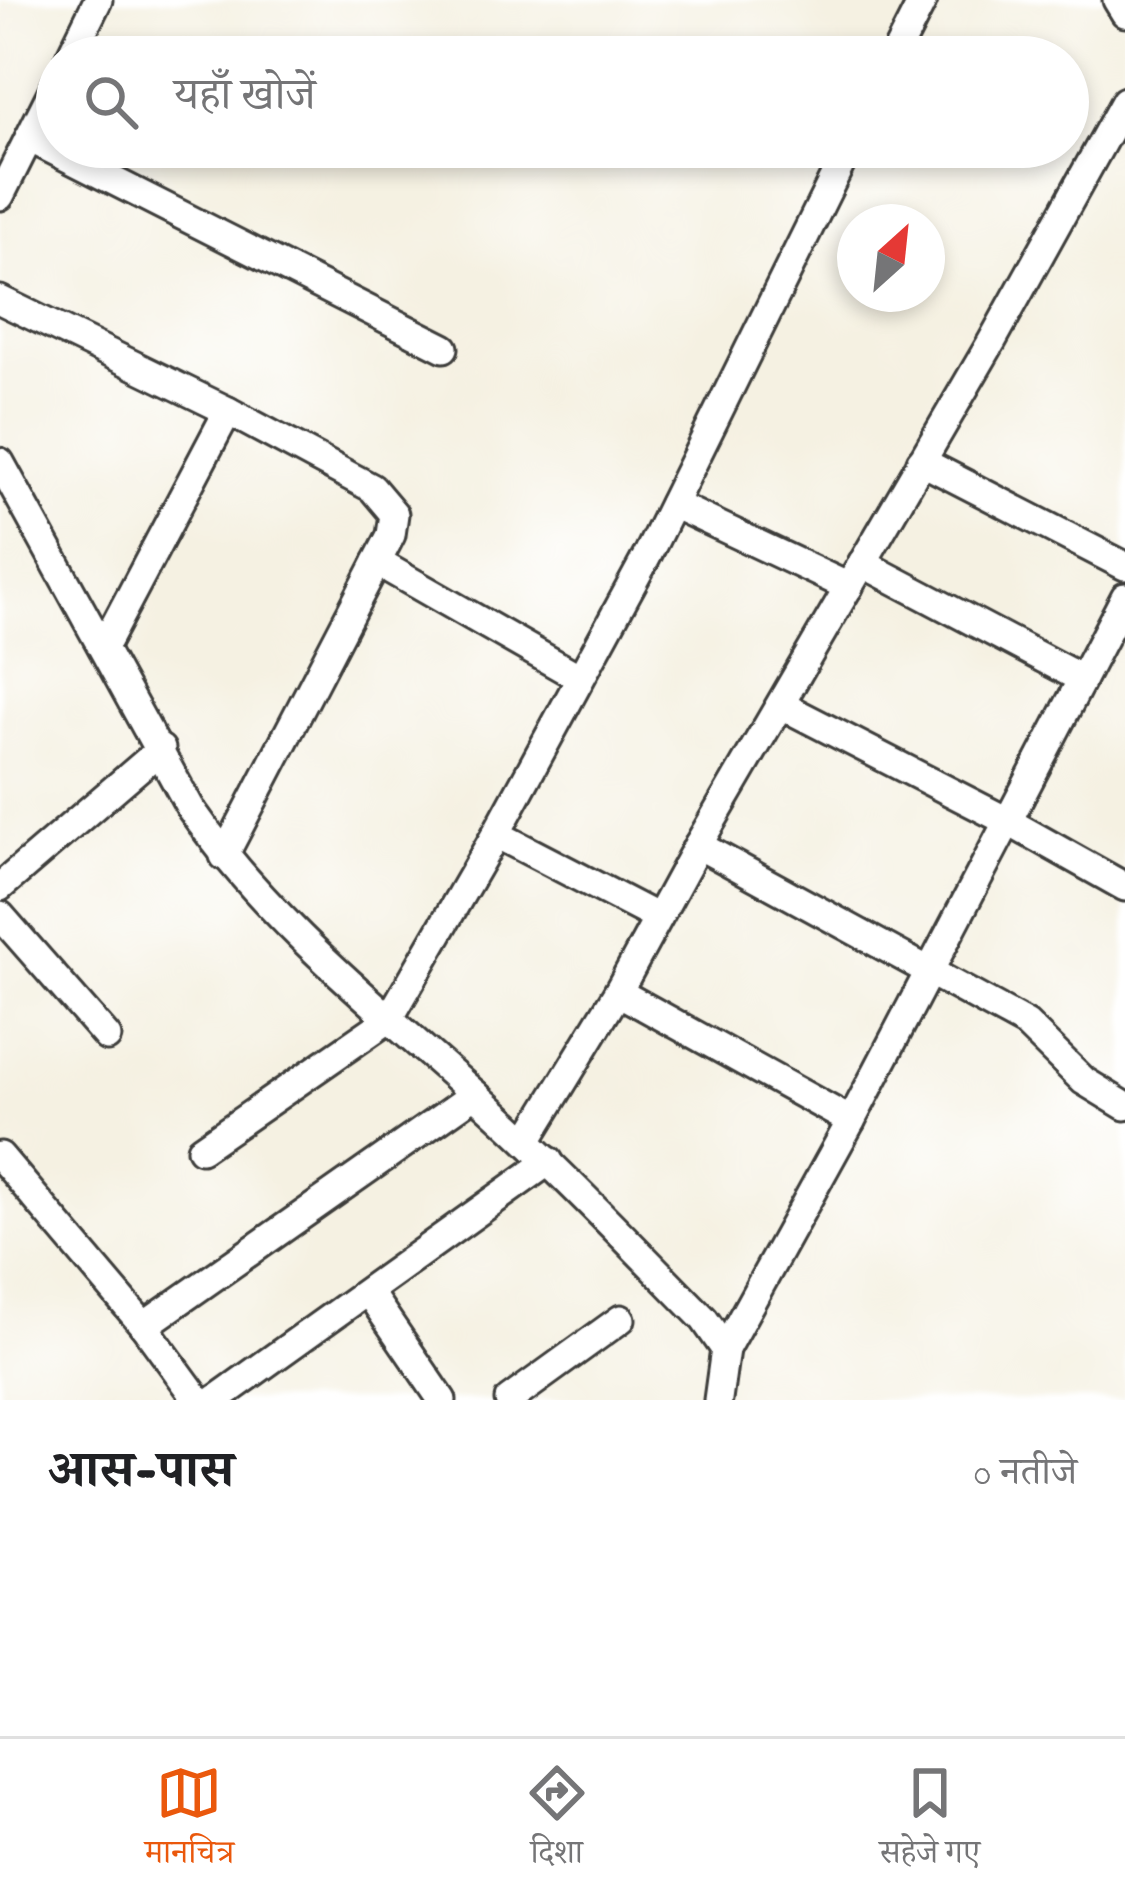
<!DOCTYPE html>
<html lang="hi">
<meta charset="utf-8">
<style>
:root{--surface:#fff;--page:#f6f6f6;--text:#202124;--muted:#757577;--line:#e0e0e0;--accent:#ea580c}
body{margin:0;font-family:"IM FELL English","Noto Serif Devanagari",serif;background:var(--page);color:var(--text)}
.compass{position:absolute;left:837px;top:204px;width:108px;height:108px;border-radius:50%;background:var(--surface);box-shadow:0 6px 18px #0003;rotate:27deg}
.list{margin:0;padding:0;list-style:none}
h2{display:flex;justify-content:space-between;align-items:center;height:156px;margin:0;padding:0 48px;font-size:51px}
h2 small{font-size:39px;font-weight:400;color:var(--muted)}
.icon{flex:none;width:66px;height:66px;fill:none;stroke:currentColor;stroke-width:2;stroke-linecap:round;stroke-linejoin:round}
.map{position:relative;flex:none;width:1125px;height:1400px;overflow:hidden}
.search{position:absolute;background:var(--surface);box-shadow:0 6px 18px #0003;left:36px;right:36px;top:36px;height:132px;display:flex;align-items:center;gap:30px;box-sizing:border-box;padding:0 42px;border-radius:66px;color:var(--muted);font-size:45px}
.sheet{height:336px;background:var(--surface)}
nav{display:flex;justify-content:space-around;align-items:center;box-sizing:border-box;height:168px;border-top:3px solid var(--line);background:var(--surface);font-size:33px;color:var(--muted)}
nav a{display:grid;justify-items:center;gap:6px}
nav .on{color:var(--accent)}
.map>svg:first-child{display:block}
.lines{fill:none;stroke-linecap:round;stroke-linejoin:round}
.minor-casing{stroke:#3d3c3a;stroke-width:33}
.minor{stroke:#fff;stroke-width:27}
</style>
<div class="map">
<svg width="1125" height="1400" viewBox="0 0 1125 1400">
<rect width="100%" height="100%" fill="#fff"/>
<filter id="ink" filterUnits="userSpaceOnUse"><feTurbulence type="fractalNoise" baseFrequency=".00833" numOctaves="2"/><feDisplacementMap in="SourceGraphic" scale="24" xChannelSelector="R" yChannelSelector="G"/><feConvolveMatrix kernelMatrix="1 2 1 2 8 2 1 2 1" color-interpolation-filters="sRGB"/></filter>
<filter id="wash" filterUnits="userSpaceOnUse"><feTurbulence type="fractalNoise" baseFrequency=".004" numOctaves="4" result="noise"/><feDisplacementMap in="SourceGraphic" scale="48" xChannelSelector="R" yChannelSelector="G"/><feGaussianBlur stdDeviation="2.7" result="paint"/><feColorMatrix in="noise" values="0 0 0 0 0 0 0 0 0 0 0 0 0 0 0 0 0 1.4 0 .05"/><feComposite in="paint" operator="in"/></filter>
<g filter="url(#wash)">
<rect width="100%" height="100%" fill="#f5f1e2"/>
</g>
<g filter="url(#ink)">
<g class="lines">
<!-- minor casing -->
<g class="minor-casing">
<g id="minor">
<polyline points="1117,0 1125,13"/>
<polyline points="70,57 98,0"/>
<polyline points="894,57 923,0"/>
<polyline points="29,138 444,348"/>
<polyline points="0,196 57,82"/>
<polyline points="0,300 228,411 372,488 394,514 391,535 224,856"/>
<polyline points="921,461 1125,566"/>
<path d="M0,462L191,809C268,920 375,1005 475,1094C555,1165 629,1243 704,1319L725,1349L718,1400"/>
<polyline points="673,504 849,587"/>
<polyline points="377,562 580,678"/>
<polyline points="862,563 1082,679"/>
<polyline points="104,646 228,411"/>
<polyline points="781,705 1009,822 1125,887"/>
<polyline points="496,834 658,918"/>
<polyline points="698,845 1026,1024 1084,1081 1125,1106"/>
<polyline points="0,887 161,749"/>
<polyline points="0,915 107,1037"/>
<polyline points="618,992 851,1121"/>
<polyline points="527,1141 618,992 698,845 992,341 1125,101"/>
<polyline points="201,1149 389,1019 496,834 647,556 849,147"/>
<polyline points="0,1156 144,1326 198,1400"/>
<polyline points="369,1293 442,1400"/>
<polyline points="144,1326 475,1094"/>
<polyline points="725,1349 851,1121 1125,597"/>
<polyline points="215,1400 549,1161"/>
<polyline points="509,1400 621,1319"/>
</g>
</g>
<!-- minor -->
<use href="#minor" class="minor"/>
</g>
</g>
</svg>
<svg class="compass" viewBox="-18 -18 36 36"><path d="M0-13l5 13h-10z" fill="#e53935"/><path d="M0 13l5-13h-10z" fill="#757577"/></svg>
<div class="search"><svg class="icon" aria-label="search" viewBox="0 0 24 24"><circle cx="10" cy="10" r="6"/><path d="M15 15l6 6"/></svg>यहाँ खोजें</div>
</div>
<section class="sheet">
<h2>आस-पास<small>0 नतीजे</small></h2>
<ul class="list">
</ul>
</section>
<nav>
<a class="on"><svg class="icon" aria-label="map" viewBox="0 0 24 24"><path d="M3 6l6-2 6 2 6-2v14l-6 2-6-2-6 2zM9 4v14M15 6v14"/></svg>मानचित्र</a>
<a><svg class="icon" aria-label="directions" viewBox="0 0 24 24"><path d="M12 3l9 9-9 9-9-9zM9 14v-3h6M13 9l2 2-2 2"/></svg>दिशा</a>
<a><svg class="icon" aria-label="saved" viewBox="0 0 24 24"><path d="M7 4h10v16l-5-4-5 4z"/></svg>सहेजे गए</a>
</nav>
